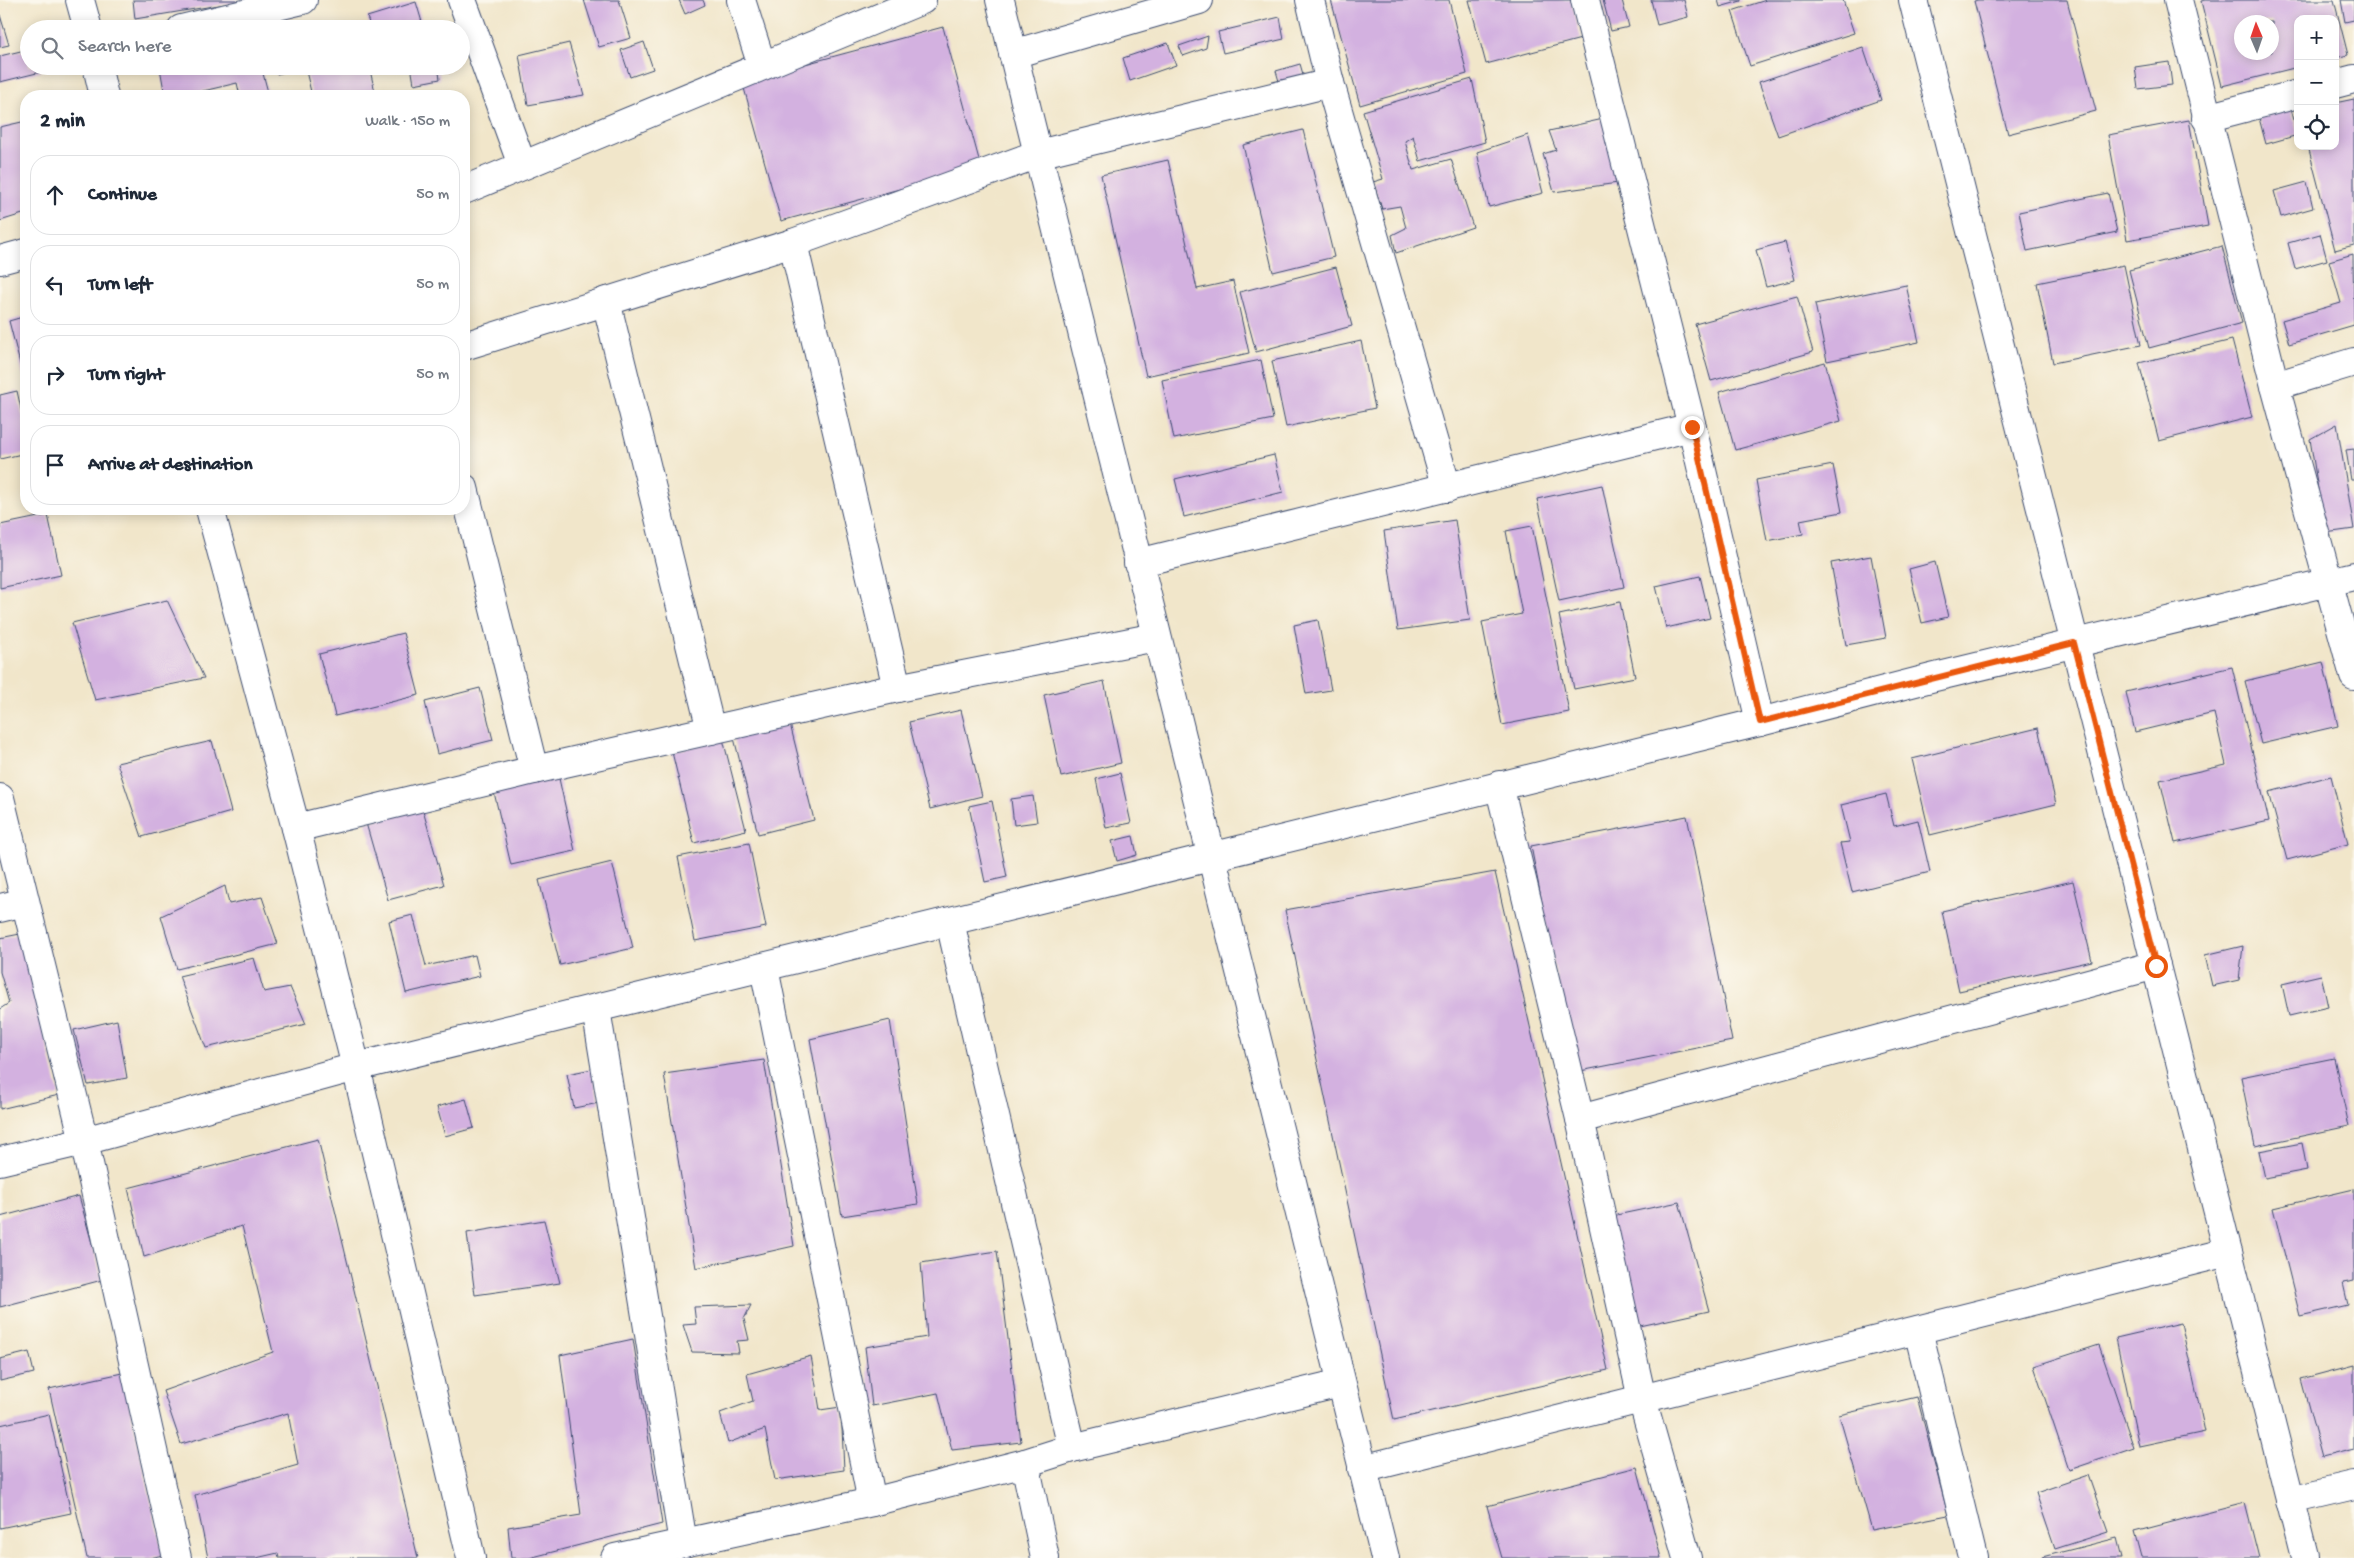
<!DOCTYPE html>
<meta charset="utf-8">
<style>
:root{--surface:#fff;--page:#f2f2f3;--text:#1f2937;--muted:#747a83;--line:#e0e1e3}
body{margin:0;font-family:"Gochi Hand",sans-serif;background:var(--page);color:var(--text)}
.controls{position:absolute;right:15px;top:15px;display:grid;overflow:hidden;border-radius:10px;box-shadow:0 2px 12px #0003}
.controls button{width:45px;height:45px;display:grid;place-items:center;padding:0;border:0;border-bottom:1px solid var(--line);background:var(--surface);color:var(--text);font:25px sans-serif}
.compass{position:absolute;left:2234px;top:15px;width:45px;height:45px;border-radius:50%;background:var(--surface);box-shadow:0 2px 12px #0003;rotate:358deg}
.stop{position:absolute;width:15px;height:15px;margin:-11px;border:4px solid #ea580c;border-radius:50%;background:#fff}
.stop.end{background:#ea580c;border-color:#fff;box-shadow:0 1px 5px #0008}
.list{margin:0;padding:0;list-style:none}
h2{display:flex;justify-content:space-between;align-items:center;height:65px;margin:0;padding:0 20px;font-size:21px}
h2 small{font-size:16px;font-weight:400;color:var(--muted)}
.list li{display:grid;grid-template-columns:32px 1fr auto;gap:15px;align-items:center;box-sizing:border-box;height:80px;margin:0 10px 10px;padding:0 10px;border:1px solid var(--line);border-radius:20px}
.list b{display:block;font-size:19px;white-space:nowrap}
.list em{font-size:16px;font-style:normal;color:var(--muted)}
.icon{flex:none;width:28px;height:28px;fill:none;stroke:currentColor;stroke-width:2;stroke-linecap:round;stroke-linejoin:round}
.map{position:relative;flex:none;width:2354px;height:1558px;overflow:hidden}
.search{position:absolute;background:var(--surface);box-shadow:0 2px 12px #0003;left:20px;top:20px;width:450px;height:55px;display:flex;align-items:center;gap:12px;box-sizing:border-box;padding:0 18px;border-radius:28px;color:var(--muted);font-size:19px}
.panel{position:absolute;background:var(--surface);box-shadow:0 2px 12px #0003;left:20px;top:90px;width:450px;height:425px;border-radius:20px}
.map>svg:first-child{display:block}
.building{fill:#d3b1e0;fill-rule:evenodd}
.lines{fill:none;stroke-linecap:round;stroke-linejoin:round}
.minor-casing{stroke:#3b4a6e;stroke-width:30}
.minor{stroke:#fff;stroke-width:28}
.route{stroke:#ea580c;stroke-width:6}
</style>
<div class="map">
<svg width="2354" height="1558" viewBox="0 0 2354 1558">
<rect width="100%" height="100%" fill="#fbf7ec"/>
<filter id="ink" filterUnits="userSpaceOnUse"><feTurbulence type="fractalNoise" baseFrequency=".02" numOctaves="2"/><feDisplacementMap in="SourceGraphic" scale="10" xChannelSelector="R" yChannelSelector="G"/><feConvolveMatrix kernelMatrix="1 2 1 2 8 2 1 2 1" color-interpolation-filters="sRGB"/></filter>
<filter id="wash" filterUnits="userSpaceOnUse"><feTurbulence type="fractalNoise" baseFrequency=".0096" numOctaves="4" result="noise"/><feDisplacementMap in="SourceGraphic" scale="20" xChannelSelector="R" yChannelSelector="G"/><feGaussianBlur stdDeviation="1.12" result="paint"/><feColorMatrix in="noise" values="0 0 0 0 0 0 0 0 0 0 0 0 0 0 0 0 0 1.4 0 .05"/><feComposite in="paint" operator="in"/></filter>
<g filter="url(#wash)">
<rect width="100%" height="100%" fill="#f1e6ca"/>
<g id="blocks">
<!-- building -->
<g class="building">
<polygon points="133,0 236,0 237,2 135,19"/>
<polygon points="584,0 619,0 631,38 599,47"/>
<polygon points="679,0 703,0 705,5 685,14"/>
<polygon points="1331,0 1449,0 1467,74 1360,105"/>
<polygon points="1469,0 1571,0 1581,39 1486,64"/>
<polygon points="1603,0 1622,0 1629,27 1611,31"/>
<polygon points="1651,0 1684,0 1688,17 1657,25"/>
<polygon points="1718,0 1741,0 1741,1 1720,7"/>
<polygon points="1766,0 1843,0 1854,33 1750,66 1732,11"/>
<polygon points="1978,0 2067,0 2096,111 2008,134 1974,1"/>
<path d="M2205,0H2334L2348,55L2335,58V19H2298V67L2222,86L2201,1ZM2242,22H2272V52H2242Z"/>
<polygon points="2341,0 2354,0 2354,20 2345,22"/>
<polygon points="416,2 424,29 371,29 367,17"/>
<polygon points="0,15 9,45 0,47"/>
<polygon points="1280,17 1284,39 1223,53 1218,32"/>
<polygon points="943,27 981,167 781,221 742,81"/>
<polygon points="1208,36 1206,48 1183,56 1179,46"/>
<polygon points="644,42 653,69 630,77 621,50"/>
<polygon points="569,43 584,95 528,105 519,55"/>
<polygon points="1168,43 1176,65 1130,81 1123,58"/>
<polygon points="1863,47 1881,100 1778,136 1759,82"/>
<polygon points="29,49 29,66 39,66 41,72 0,82 0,56"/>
<polygon points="2169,62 2172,85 2138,89 2135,67"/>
<polygon points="1300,64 1305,81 1281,88 1276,71"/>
<polygon points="171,66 261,66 269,96 240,96 237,83 182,96 165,96 160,68"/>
<polygon points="275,66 305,66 305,67 277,74"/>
<polygon points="308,66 369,66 376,96 312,96 305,67"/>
<polygon points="411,66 438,66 440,79 414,84"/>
<polygon points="1472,79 1485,142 1420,161 1413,136 1405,141 1413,170 1451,159 1473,227 1396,253 1392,235 1406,228 1400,206 1382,209 1373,182 1383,179 1363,111"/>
<polygon points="2354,99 2354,245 2335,250 2308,146 2335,146 2335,103"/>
<polygon points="2291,109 2298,135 2266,144 2259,118"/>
<polygon points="1608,118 1625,182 1554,192 1543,154 1556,150 1549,131"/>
<polygon points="2189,120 2208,226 2127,240 2108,135"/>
<polygon points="26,121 26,213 0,221 0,127"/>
<polygon points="1303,130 1334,257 1273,272 1243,145"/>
<polygon points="1528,135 1543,193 1489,207 1477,152"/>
<polygon points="1168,160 1197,289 1233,281 1249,353 1146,376 1101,175"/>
<polygon points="2307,182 2313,208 2281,217 2274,191"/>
<polygon points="2108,193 2117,232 2027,251 2019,212"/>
<polygon points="2320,234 2327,260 2295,269 2288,243"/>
<polygon points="1785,242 1795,280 1766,287 1756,250"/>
<polygon points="2222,246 2242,323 2149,348 2129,270"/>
<polygon points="2353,254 2354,325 2289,344 2282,320 2341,303 2329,261"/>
<polygon points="2124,265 2141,345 2053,363 2037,283"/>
<polygon points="1336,267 1352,326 1256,352 1240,292"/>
<polygon points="1906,285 1919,342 1827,361 1815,304"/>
<polygon points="1797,296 1813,352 1711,381 1695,324"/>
<polygon points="26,316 26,387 9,321"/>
<polygon points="2232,340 2252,417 2159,441 2139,363"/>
<polygon points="1361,341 1375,408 1286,427 1272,361"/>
<polygon points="1261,360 1273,419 1174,439 1162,380"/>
<polygon points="1825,362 1841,421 1735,450 1719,392"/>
<polygon points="17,391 26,431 26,453 0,459 0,395"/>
<polygon points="2337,424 2354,529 2325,533 2310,439"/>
<polygon points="2354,449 2354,480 2351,480 2346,450"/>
<polygon points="1274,455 1283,492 1184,517 1175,479"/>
<polygon points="1833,465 1842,512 1800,520 1803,534 1767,541 1756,480"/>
<polygon points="1602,485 1624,587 1559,601 1537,499"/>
<polygon points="48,515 61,575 0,588 0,525"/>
<polygon points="1455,520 1470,620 1398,630 1384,531"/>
<polygon points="1532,526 1569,712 1502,725 1482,622 1522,614 1506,531"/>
<polygon points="1871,556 1886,638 1846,645 1831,563"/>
<polygon points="1935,562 1948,617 1922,623 1909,569"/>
<polygon points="1700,576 1710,618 1666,628 1656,586"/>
<polygon points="167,600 204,678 95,700 72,623"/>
<polygon points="1620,602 1635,677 1574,689 1559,615"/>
<polygon points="1318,620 1331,690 1306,694 1294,625"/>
<polygon points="403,633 419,695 335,716 319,654"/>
<polygon points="2323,662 2338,726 2261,744 2245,681"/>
<polygon points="2232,667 2269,821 2175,843 2160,780 2226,765 2214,713 2135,732 2126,692"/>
<polygon points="1104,681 1121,763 1061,777 1044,695"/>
<polygon points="480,688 493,740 437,754 425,702"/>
<polygon points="961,710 982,796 930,809 909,722"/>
<polygon points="790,724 814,820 758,834 734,738"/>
<polygon points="2038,728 2056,804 1930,835 1912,759"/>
<polygon points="723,739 746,830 694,843 672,752"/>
<polygon points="212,741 231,812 142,837 117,763"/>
<polygon points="1120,773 1131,823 1106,828 1096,779"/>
<polygon points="558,774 575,851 511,865 493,788"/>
<polygon points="2331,776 2348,844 2287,860 2269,792"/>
<polygon points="1886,794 1894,826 1918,820 1930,872 1852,892 1840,843 1850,842 1841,805"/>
<polygon points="1033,796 1037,822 1014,825 1011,799"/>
<polygon points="992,801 1007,877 985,882 969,806"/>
<polygon points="422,807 444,885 388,900 366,823"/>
<polygon points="1687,816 1732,1041 1575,1072 1531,846"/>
<polygon points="1133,836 1137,855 1117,861 1112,841"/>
<polygon points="749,843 766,927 695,941 678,857"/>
<polygon points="612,862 633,948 560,965 539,880"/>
<polygon points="1495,872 1608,1370 1394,1420 1285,910"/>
<polygon points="2073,881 2092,961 1959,991 1942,911"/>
<polygon points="225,886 229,904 262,897 278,944 177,969 161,916"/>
<polygon points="413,915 426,966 475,955 480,976 406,993 389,921"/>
<polygon points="20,934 59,1095 0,1109 0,1009 9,1003 0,972 0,938"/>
<polygon points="2243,946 2239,980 2212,986 2205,955"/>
<polygon points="254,958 264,992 290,987 306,1024 206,1048 179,976"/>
<polygon points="2321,975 2328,1007 2289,1016 2282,984"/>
<polygon points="117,1020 127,1078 88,1085 74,1030"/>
<polygon points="890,1020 918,1204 842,1216 810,1039"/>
<polygon points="2334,1058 2349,1126 2255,1146 2241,1077"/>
<polygon points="764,1060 794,1246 696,1268 664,1074"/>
<polygon points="592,1069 599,1103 574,1108 567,1074"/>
<polygon points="466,1099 474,1128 445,1136 437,1107"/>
<polygon points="318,1139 418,1558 279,1558 278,1553 256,1558 208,1558 195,1495 298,1465 288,1413 181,1444 163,1391 273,1352 242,1226 144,1257 128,1188"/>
<polygon points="2302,1143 2307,1170 2265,1178 2259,1151"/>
<polygon points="2354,1189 2354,1281 2343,1283 2348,1305 2300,1316 2273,1208"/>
<polygon points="79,1196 102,1280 0,1307 0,1217"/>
<polygon points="1679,1202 1709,1311 1640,1326 1602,1218"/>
<polygon points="544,1220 560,1283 475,1295 467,1233"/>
<polygon points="997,1251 1021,1442 952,1450 938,1393 872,1406 865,1347 927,1337 921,1263"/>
<polygon points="751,1305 744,1319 749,1340 737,1341 739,1353 692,1352 683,1325 696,1324 694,1307"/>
<polygon points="2181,1323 2205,1432 2139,1446 2116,1338"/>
<polygon points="633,1339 662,1524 529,1558 511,1558 508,1527 581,1515 560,1355"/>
<polygon points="2099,1345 2134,1448 2069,1470 2034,1366"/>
<polygon points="29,1352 34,1373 0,1381 0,1359"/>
<polygon points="811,1356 820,1410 841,1407 844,1470 775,1480 765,1429 728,1443 720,1413 753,1401 747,1374"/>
<polygon points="2354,1365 2354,1449 2322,1457 2301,1379"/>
<polygon points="122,1373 163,1555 150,1558 87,1558 49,1389"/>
<polygon points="1917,1397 1948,1515 1872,1530 1839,1415"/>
<polygon points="49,1414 71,1513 0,1528 0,1425"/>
<polygon points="1637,1467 1661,1558 1502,1558 1487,1506"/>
<polygon points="2088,1475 2108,1532 2055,1549 2036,1493"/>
<polygon points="2245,1503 2259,1558 2141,1558 2134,1532"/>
<polygon points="2117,1538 2122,1558 2042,1558 2042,1557"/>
</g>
</g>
</g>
<g filter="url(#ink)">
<use href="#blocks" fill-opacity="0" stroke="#3b4a6e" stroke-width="1"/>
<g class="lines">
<!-- minor casing -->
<g class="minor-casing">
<g id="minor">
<polyline points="80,0 88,29"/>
<polyline points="462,0 522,165"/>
<polyline points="741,0 762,66"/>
<polyline points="1000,0 1385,1558"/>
<polyline points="1310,0 1330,83 1447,488"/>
<polyline points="1585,0 1692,427 1760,722"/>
<polyline points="1913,0 2305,1558"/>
<polyline points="2178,0 2275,386 2354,676"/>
<polyline points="181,29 303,0"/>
<polyline points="1013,54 1199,0"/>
<polyline points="97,66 104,96"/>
<polyline points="2335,84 2354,79"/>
<polyline points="2206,118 2298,94"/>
<polyline points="464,190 922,0"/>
<polyline points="793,243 897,688"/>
<polyline points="0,260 26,253"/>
<polyline points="606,301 711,730"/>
<polyline points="464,346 793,243 1038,154 1330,83"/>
<polyline points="2275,386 2354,362"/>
<polyline points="464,488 534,770"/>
<polyline points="210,509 296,828 356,1067 471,1558"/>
<polyline points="1138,563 1692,427"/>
<polyline points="1499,785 1580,1119 1642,1399 1687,1558"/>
<polyline points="0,798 84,1141 177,1558"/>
<polyline points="296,828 534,770 897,688 1156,637"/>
<polyline points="0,908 25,902"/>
<polyline points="950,922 1072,1448"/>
<polyline points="764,968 872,1502"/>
<polyline points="596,1009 683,1543"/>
<polyline points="1580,1119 2156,965"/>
<polyline points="0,1161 84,1141 356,1067 1760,722 1931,678 2354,576"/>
<polyline points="1918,1330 1973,1558"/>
<polyline points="1025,1463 1045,1558"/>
<polyline points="1362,1469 2228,1252"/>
<polyline points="2290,1500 2354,1485"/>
<polyline points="615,1558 872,1502 1025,1463 1072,1448 1341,1383"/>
</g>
</g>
<!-- minor -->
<use href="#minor" class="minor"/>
</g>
</g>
<g class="lines" filter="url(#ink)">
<!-- route -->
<polyline class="route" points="1692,427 1760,722 2074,643 2156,966"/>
</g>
</svg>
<div class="controls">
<button>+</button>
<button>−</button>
<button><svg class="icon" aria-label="locate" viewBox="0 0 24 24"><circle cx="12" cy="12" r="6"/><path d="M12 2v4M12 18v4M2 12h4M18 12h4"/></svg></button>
</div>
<svg class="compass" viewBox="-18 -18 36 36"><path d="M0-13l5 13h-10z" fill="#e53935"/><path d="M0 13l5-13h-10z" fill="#747a83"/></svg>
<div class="stop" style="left:2156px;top:966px"></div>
<div class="stop end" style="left:1692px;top:427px"></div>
<div class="search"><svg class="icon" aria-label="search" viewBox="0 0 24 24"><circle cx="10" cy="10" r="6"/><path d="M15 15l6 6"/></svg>Search here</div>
<section class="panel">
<h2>2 min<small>Walk · 150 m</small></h2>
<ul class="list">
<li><svg class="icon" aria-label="ahead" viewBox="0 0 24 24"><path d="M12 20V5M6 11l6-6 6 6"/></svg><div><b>Continue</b></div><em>50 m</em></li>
<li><svg class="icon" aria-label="left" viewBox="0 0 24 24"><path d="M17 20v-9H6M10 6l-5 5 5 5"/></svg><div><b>Turn left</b></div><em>50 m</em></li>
<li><svg class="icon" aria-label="right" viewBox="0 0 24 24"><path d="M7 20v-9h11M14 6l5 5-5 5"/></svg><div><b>Turn right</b></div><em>50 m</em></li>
<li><svg class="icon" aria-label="arrive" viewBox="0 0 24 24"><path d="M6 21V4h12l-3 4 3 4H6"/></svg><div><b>Arrive at destination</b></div></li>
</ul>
</section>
</div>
